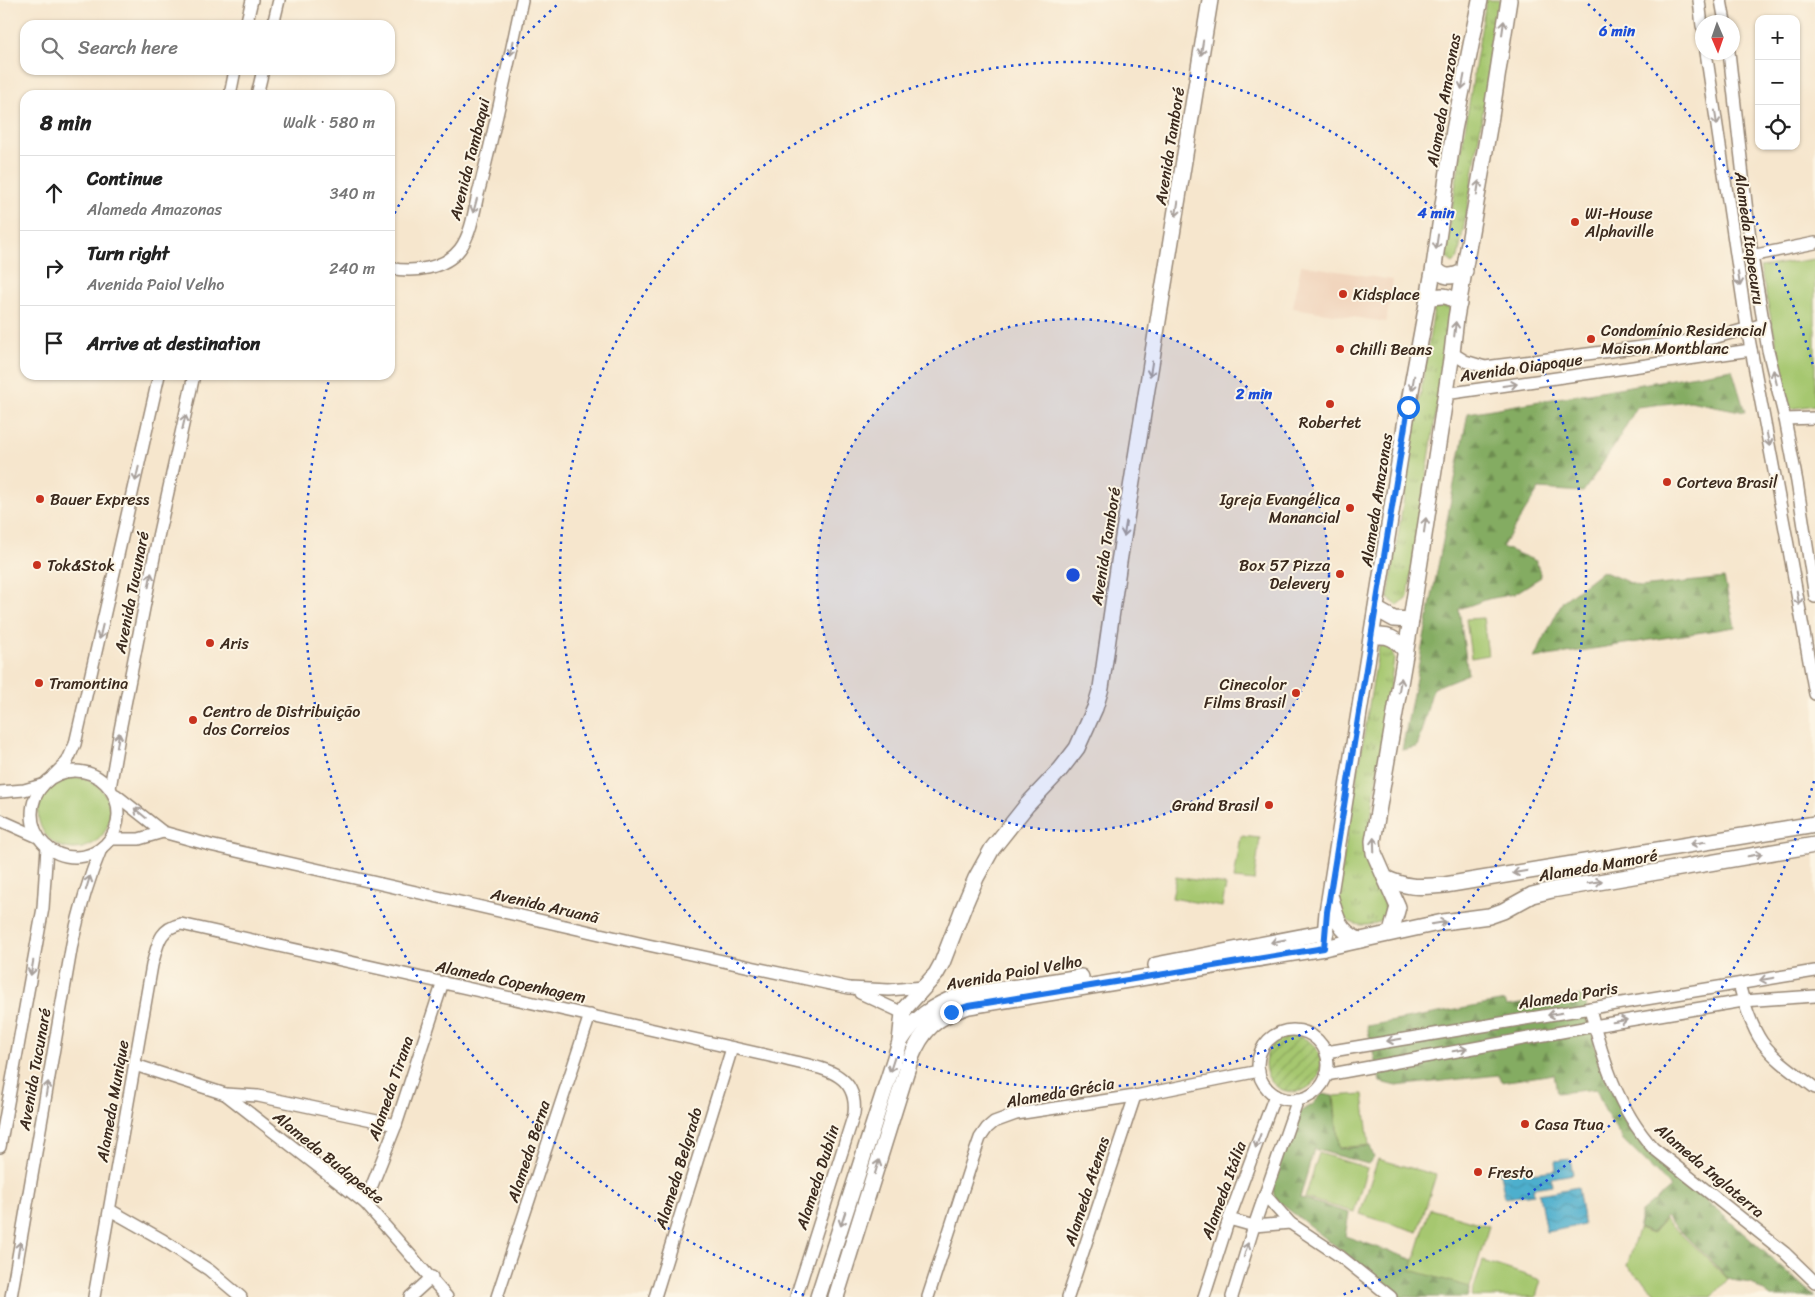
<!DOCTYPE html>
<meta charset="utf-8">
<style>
:root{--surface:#fff;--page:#f2f2f2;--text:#222;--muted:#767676;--line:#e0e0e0}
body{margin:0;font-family:Sriracha,sans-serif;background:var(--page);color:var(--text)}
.controls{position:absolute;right:15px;top:15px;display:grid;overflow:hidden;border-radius:10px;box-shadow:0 1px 4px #0004}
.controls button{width:45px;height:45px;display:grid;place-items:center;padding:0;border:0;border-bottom:1px solid var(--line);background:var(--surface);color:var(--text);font:25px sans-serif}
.compass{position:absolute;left:1695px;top:15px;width:45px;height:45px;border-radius:50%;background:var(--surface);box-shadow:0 1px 4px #0004;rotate:178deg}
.stop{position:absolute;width:15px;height:15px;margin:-11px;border:4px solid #1a73e8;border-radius:50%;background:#fff}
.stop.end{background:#1a73e8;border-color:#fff;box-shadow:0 1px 5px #0008}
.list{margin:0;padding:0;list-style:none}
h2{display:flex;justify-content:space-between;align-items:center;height:65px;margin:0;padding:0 20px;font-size:21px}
h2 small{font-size:16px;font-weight:400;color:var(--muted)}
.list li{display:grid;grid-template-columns:32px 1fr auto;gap:15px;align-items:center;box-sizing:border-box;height:75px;padding:0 20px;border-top:1px solid var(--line)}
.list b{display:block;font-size:19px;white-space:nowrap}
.list p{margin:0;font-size:16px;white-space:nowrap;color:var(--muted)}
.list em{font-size:16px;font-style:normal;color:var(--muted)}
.icon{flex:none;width:28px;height:28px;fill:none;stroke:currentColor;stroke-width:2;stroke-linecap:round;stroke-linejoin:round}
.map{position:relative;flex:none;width:1815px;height:1297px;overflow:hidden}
.search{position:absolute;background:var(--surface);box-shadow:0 1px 4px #0004;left:20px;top:20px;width:375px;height:55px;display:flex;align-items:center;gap:12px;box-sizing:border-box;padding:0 18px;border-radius:15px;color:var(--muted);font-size:19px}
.panel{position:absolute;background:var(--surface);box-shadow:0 1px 4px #0004;left:20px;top:90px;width:375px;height:290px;border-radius:15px}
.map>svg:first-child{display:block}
.built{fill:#f1d5bd}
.grass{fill:url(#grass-tufts);stroke:#707847}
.forest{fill:url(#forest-firs);stroke:#606b40}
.park{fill:#a6c770;stroke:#707847}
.garden{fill:url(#garden-furrows);stroke:#707847}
.water{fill:url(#water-waves);stroke:#446c76}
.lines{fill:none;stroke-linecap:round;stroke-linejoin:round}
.street-casing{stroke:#988876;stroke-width:14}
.secondary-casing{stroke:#988876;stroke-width:18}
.street{stroke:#fff;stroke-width:11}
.secondary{stroke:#fff;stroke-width:15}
.oneway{stroke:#a79f9a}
.route{stroke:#1a73e8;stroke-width:6}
.ring{fill:none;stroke:#1d4ed8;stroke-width:2.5;stroke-dasharray:2.5 5}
.poi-dot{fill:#c8321e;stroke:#fcf5e5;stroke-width:2}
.labels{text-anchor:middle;stroke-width:4;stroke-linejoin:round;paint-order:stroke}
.street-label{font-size:16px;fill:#3b2a1e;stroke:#fcf5e5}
.poi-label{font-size:16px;fill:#3b2a1e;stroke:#fcf5e5;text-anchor:start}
.centre{fill:#1d4ed8;stroke:#fcf5e5;stroke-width:2.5}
.ring-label{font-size:15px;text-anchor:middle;font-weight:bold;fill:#1d4ed8;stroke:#fcf5e5;stroke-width:4;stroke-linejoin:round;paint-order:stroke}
</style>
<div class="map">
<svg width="1815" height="1297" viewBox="0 0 1815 1297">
<defs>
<pattern id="grass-tufts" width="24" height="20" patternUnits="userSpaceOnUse" patternTransform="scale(1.25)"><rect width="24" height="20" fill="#a6c770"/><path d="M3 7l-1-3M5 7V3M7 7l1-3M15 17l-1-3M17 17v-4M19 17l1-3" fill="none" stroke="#88a25b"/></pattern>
<pattern id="forest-firs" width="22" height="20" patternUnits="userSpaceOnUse" patternTransform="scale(1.25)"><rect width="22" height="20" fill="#84ac62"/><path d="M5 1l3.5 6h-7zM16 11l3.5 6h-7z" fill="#6d8c50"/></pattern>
<pattern id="garden-furrows" width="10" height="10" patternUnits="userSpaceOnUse" patternTransform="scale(1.25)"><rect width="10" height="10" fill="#a6c770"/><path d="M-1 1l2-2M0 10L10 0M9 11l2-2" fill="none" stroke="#88a25b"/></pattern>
<pattern id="water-waves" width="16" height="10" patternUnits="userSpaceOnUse" patternTransform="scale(1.25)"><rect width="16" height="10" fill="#4eafcd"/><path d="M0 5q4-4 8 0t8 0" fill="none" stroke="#428fa6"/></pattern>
</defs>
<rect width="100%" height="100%" fill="#fcf5e5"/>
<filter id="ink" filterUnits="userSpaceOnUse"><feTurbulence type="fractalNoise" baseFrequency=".02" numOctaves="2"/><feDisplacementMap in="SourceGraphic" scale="10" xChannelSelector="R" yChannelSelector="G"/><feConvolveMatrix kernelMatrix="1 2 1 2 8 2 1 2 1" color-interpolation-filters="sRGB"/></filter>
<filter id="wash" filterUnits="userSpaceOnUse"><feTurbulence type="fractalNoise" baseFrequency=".0096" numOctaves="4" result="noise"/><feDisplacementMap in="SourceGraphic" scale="20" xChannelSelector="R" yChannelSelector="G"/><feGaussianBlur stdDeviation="1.12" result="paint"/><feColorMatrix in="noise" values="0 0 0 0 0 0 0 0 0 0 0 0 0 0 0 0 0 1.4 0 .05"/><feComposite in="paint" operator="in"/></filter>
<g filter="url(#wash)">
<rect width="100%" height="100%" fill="#f6e6cd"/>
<!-- built -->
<polygon class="built" points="1301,265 1393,280 1386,322 1293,308"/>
<!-- grass -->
<g class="grass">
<polygon points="1486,0 1500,0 1472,182 1458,258 1453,263 1444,256"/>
<polygon points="1439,304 1450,306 1451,315 1408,597 1398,606 1388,598 1434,309"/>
<path d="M1390,643L1394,659L1366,853L1390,904C1388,909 1386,915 1383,919C1371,929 1347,927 1341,912C1338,904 1339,892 1339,884L1379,646Z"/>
</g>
<!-- forest -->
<g class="forest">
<polygon points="1732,369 1745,412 1690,401 1637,407 1613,448 1583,492 1539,489 1502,547 1536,561 1541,577 1514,594 1488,599 1459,609 1468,674 1433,688 1417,747 1402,750 1468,413"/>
<polygon points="1602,571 1640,587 1724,578 1735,627 1534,658 1563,601"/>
<polygon points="1584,995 1599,1064 1633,1135 1815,1297 1771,1297 1751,1283 1730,1280 1666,1217 1652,1233 1638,1228 1640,1221 1640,1213 1671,1187 1623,1140 1606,1113 1596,1089 1557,1093 1554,1074 1501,1082 1498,1075 1396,1086 1380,1082 1367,1026 1505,1001 1507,1006"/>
<polygon points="1322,1094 1333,1096 1339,1149 1370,1146 1374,1158 1368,1164 1314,1149 1300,1198 1349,1213 1345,1236 1414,1260 1411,1270 1470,1287 1467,1297 1398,1297 1365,1269 1275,1199 1272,1187 1297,1113 1312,1105"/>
</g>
<!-- park -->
<g class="park">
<polygon points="1815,259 1815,405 1790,409 1760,267"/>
<polygon points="1483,618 1488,655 1471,658 1466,619"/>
<circle cx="74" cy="813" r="36"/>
<polygon points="1241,836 1260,838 1254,881 1234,879"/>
<polygon points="1176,877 1226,885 1222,907 1172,898"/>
<polygon points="1363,1094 1369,1145 1339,1148 1334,1096"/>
<polygon points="1319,1153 1367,1168 1354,1212 1305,1198"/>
<polygon points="1378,1159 1436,1175 1418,1232 1360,1214"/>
<polygon points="1430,1209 1489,1226 1470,1287 1411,1270"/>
<polygon points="1665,1219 1728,1279 1712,1297 1660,1297 1627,1266 1638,1229 1652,1234"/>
<polygon points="1483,1261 1541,1280 1536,1297 1471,1297"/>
</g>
<!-- garden -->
<circle class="garden" cx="1293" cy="1064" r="28"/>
<!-- water -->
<g class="water">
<polygon points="1570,1159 1573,1174 1551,1178 1552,1185 1533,1188 1534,1194 1505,1198 1499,1169 1530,1164 1531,1173 1556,1170 1555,1161"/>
<polygon points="1578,1187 1584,1225 1546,1232 1539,1194"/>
</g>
</g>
<g filter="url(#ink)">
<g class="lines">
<!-- street casing -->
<g class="street-casing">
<g id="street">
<polyline points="1699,0 1702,26"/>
<polyline points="1721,0 1725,22"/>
<polyline points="246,25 252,0"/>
<polyline points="273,25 279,0"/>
<polyline points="1706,52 1747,328 1791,561 1815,694"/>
<polyline points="1729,52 1752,256 1768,350 1785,419 1797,482 1815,597"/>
<polyline points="230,95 235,70"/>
<polyline points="257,95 263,70"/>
<polyline points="1746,257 1815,243"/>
<path d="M390,268C413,273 445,269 460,249C471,234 474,212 478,194C495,130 508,65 522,0"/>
<polyline points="1452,353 1465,361 1485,367 1713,338 1764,324"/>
<polyline points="1445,394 1751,350"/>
<polyline points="1785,419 1815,418"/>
<circle cx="75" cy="814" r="43"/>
<polyline points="53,776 67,762 75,744 159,375"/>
<polyline points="110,788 120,730 158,537 194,375"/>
<polyline points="0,792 24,790 42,785"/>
<polyline points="116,795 163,832 210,845 648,945 849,988 889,990 923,987"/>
<polyline points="0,820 38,837"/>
<polyline points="111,839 139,839 163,832"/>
<path d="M1739,984C1743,1000 1752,1028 1762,1042C1776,1061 1797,1074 1815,1088"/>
<polyline points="860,993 903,1013"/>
<path d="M1590,1008C1602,1058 1618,1109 1653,1148L1785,1253L1815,1282"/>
<circle cx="1293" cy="1065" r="35"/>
<polyline points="1326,1052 1815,971"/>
<polyline points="135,1065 225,1094 365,1203 447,1297"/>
<polyline points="1326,1075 1594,1026 1743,1001 1815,996"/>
<polyline points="225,1094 258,1096 396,1125"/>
<polyline points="0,1147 43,908 47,847"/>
<polyline points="1265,1195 1290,1223 1341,1257 1391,1297"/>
<polyline points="365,1203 396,1125 443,982"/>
<polyline points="110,1210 163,1240 209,1270 241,1297"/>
<polyline points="1229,1219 1254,1226 1290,1223"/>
<path d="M11,1297L72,944C79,912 88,880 101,849"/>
<path d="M94,1297L152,965C158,945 158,929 181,924L783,1059C816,1068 859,1069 854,1114L796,1297"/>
<polyline points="410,1297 432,1277"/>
<polyline points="497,1297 590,1015"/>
<polyline points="655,1297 732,1048"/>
<polyline points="928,1297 972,1161 980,1138 987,1128 994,1122 1016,1114 1135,1096 1259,1071"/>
<polyline points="1068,1297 1135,1096"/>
<polyline points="1204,1297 1229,1219 1275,1095"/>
<polyline points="1232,1297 1254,1226 1298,1099"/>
</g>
</g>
<!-- secondary casing -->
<g class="secondary-casing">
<g id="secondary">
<path d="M1509,0L1491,116L1456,318L1452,353L1411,620L1373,841L1374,853L1385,878C1410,889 1419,887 1445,885L1815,824"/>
<path d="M1434,266C1443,279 1451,278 1465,271"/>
<path d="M1427,298C1441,295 1449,294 1459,304"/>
<polyline points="1376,609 1394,619 1411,620"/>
<path d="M1372,637C1388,634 1396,638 1406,652"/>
<polyline points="1385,878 1398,907 1391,932"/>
<path d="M1331,898C1336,918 1339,931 1359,940"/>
<polyline points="1324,948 1327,912 1408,407 1434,266 1454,130 1480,0"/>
<polyline points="1156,965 1326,932"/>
<polyline points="900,1042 903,1013 906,1007 936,974 942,963 964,906 976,878 992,849 1027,805 1060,770 1077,748 1095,708 1101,688 1119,562 1210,0"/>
<path d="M818,1297L900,1042C914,1018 934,1005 959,996L1081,977"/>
<path d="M836,1297L910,1060C923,1028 936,1017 969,1006L1324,948L1443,922L1489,916L1503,911L1532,895L1552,890L1815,845"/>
</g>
</g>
<!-- street -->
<use href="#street" class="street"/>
<!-- secondary -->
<use href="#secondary" class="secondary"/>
</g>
<!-- one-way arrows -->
<defs><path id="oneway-shaft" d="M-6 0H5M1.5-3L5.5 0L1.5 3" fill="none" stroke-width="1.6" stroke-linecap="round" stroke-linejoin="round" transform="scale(1.25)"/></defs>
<g class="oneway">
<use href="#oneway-shaft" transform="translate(1503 28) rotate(-82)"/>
<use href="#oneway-shaft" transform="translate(512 48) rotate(102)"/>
<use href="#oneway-shaft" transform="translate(1202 48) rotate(99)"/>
<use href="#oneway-shaft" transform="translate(1463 82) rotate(101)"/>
<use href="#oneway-shaft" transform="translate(1716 118) rotate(82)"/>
<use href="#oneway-shaft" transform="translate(1478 188) rotate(-81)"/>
<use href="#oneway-shaft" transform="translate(475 206) rotate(105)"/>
<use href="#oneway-shaft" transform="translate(1177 209) rotate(99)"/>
<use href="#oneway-shaft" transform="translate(1437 242) rotate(98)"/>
<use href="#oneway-shaft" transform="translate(1739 279) rotate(81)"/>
<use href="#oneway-shaft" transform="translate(1455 329) rotate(-84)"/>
<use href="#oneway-shaft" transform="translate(1151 369) rotate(99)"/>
<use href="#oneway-shaft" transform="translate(1775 377) rotate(-104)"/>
<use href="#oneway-shaft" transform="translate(1413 383) rotate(100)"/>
<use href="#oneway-shaft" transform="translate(1510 385) rotate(-8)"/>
<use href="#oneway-shaft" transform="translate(184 422) rotate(-77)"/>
<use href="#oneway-shaft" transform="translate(1768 439) rotate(79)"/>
<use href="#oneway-shaft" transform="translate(137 474) rotate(103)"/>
<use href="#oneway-shaft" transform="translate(1425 525) rotate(-82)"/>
<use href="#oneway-shaft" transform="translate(1125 529) rotate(99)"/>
<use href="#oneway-shaft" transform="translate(150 580) rotate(-79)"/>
<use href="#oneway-shaft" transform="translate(1798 598) rotate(80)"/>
<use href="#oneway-shaft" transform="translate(101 632) rotate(103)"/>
<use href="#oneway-shaft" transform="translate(1400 685) rotate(-80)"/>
<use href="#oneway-shaft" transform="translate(118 740) rotate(-81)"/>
<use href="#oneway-shaft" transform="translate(140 813) rotate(-140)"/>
<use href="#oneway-shaft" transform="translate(1698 843) rotate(171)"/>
<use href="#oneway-shaft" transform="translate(1374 845) rotate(-92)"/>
<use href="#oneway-shaft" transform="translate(1755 855) rotate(-10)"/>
<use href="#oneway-shaft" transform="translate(1520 872) rotate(171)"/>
<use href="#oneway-shaft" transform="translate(1595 882) rotate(-9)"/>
<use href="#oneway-shaft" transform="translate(88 883) rotate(-73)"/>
<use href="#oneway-shaft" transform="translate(1439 923) rotate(-10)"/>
<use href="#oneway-shaft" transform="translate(1278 941) rotate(169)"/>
<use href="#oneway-shaft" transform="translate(32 968) rotate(100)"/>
<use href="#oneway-shaft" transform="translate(1767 979) rotate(170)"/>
<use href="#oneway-shaft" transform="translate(1555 1014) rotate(171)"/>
<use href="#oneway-shaft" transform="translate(1620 1021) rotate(-9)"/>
<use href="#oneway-shaft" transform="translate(1394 1040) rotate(171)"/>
<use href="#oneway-shaft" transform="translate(1460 1050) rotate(-10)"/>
<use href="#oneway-shaft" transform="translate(892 1065) rotate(108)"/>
<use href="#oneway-shaft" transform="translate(47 1089) rotate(-80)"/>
<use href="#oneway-shaft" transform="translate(1258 1141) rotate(110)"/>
<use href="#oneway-shaft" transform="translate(877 1167) rotate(-73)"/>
<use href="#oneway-shaft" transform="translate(843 1219) rotate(108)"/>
<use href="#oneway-shaft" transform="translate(19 1249) rotate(-80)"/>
<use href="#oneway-shaft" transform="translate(1246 1250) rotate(-73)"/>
</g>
</g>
<g class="lines" filter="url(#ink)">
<!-- route -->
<polyline class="route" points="951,1012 968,1006 1324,948 1327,912 1408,407"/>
</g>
<!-- distance rings -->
<circle cx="1073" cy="575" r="256" fill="#1d4ed8" fill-opacity=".12"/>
<g class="ring">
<circle cx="1073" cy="575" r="256"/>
<circle cx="1073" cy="575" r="513"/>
<path d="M1814 781A769 769 0 0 1 1342 1295M804 1295A769 769 0 0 1 330 376M391 220A769 769 0 0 1 558 4M1588 4A769 769 0 0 1 1814 369"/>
</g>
<!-- markers -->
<g class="poi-dot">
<circle cx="1575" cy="222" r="5"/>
<circle cx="1343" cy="294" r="5"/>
<circle cx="1591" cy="339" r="5"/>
<circle cx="1340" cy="349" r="5"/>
<circle cx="1330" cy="404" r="5"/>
<circle cx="1667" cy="482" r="5"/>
<circle cx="40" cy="499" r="5"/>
<circle cx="1350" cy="508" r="5"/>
<circle cx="37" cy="565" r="5"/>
<circle cx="1340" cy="574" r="5"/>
<circle cx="210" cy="643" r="5"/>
<circle cx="39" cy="683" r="5"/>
<circle cx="1296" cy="693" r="5"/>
<circle cx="193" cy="720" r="5"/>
<circle cx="1269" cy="805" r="5"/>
<circle cx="1525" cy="1124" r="5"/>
<circle cx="1478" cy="1172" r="5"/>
</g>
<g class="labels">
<!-- street labels -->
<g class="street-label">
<text transform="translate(1443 100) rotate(-80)" y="6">Alameda Amazonas</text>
<text transform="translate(1169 146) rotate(-81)" y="6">Avenida Tamboré</text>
<text transform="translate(469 159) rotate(-76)" y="6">Avenida Tambaqui</text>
<text transform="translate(1750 238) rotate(82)" y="6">Alameda Itapecuru</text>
<text transform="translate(1521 367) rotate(-8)" y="6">Avenida Oiapoque</text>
<text transform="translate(1376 500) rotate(-81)" y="6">Alameda Amazonas</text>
<text transform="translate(1105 546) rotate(-81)" y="6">Avenida Tamboré</text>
<text transform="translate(131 592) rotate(-79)" y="6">Avenida Tucunaré</text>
<text transform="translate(1598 865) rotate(-10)" y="6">Alameda Mamoré</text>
<text transform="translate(545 905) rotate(13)" y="6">Avenida Aruanã</text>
<text transform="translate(1014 972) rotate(-10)" y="6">Avenida Paiol Velho</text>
<text transform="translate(511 981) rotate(12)" y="6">Alameda Copenhagem</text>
<text transform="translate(1568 995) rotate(-9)" y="6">Alameda Paris</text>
<text transform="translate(34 1069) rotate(-80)" y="6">Avenida Tucunaré</text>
<text transform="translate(390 1088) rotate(-71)" y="6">Alameda Tirana</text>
<text transform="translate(1060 1092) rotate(-10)" y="6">Alameda Grécia</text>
<text transform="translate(112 1101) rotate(-80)" y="6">Alameda Munique</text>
<text transform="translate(528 1151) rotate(-72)" y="6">Alameda Berna</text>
<text transform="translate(329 1157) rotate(39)" y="6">Alameda Budapeste</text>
<text transform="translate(678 1168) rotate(-73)" y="6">Alameda Belgrado</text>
<text transform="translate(1710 1170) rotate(40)" y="6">Alameda Inglaterra</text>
<text transform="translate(817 1177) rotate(-72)" y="6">Alameda Dublin</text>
<text transform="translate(1223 1190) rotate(-70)" y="6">Alameda Itália</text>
<text transform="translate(1086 1191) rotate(-72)" y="6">Alameda Atenas</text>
</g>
<!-- poi labels -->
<g class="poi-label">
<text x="1585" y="219">Wi-House<tspan x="1585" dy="18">Alphaville</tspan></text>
<text x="1353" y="300">Kidsplace</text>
<text x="1601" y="336">Condomínio Residencial<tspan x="1601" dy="18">Maison Montblanc</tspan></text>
<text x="1350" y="355">Chilli Beans</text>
<text x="1330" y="428" text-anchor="middle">Robertet</text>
<text x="1677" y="488">Corteva Brasil</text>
<text x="50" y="505">Bauer Express</text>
<text x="1340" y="505" text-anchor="end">Igreja Evangélica<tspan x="1340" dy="18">Manancial</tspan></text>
<text x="47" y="571">Tok&amp;Stok</text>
<text x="1330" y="571" text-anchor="end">Box 57 Pizza<tspan x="1330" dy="18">Delevery</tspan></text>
<text x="220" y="649">Aris</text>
<text x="49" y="689">Tramontina</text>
<text x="1286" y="690" text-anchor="end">Cinecolor<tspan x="1286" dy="18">Films Brasil</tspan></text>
<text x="203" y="717">Centro de Distribuição<tspan x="203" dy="18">dos Correios</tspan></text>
<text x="1259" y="811" text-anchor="end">Grand Brasil</text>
<text x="1535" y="1130">Casa Ttua</text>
<text x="1488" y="1178">Fresto</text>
</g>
</g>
<circle cx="1073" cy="575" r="8" class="centre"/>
<g class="ring-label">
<text x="1617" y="36">6 min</text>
<text x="1436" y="218">4 min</text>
<text x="1254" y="399">2 min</text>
</g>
</svg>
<div class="controls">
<button>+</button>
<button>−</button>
<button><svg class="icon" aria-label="locate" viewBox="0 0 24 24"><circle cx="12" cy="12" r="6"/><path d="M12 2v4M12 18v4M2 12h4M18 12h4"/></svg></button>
</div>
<svg class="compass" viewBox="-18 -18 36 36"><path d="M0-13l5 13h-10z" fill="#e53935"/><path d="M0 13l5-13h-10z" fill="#767676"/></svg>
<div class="stop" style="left:1408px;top:407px"></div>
<div class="stop end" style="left:951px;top:1012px"></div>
<div class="search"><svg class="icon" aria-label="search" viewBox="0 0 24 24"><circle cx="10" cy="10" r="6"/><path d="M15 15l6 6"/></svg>Search here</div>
<section class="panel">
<h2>8 min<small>Walk · 580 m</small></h2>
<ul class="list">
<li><svg class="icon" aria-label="ahead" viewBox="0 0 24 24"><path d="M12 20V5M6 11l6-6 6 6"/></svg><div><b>Continue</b><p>Alameda Amazonas</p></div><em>340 m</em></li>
<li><svg class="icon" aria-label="right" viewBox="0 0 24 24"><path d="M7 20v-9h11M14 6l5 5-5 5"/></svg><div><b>Turn right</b><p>Avenida Paiol Velho</p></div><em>240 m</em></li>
<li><svg class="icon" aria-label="arrive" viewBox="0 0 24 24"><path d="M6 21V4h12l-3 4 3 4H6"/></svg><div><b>Arrive at destination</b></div></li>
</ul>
</section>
</div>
